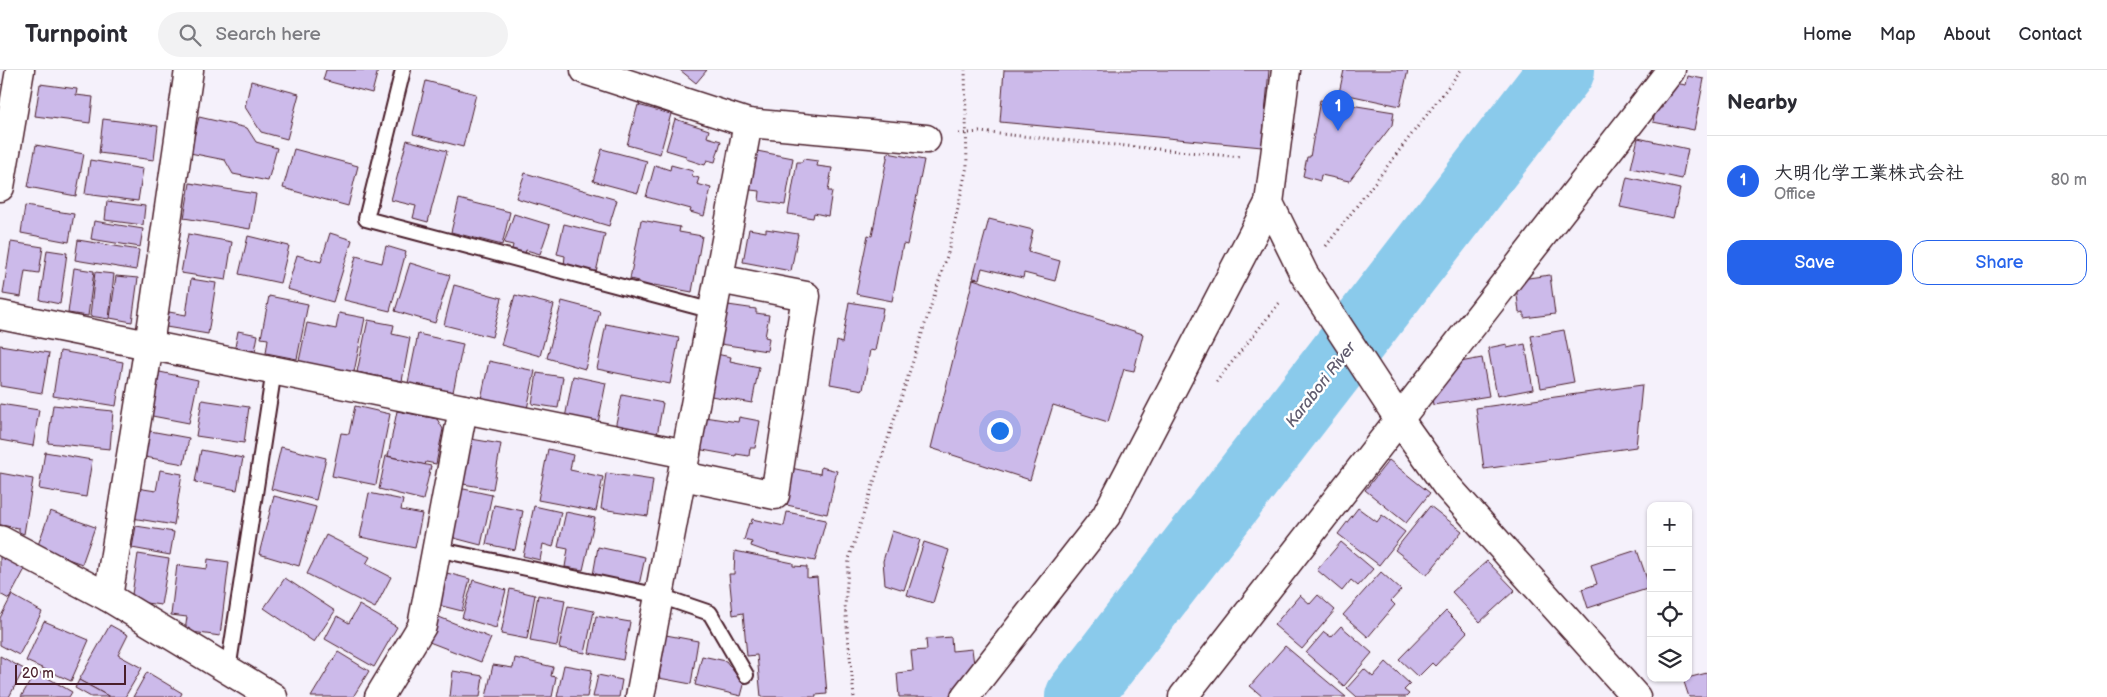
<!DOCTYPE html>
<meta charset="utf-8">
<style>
:root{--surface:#fff;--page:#f2f2f3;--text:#2b2b33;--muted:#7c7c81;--line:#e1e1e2;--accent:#2563eb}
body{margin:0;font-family:"Balsamiq Sans","Klee One",sans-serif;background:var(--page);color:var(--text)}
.controls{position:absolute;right:15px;bottom:15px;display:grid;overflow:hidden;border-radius:10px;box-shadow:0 1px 4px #0004}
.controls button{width:45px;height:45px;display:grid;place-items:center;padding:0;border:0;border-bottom:1px solid var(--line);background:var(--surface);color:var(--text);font:25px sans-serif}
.scale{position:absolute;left:15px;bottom:12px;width:111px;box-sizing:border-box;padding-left:5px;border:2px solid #4a1f2b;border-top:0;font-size:14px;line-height:18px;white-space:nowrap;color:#4a1f2b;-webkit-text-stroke:4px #fff;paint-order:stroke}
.you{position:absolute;left:999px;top:360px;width:18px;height:18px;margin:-12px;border:4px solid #fff;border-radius:50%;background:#1a73e8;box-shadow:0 0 0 8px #1a73e833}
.badge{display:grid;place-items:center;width:32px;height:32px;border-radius:50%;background:var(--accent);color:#fff;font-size:16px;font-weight:700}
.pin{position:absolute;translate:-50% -41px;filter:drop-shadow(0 1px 2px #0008)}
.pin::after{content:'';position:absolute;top:26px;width:18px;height:15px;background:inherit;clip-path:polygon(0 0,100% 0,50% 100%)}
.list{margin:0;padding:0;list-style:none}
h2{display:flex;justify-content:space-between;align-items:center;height:65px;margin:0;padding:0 20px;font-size:21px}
h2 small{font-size:16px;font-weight:400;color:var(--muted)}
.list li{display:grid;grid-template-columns:32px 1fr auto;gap:15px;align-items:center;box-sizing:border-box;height:90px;padding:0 20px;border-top:1px solid var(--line)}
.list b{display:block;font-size:19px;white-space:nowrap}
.list p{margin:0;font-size:16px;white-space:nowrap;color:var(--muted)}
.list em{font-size:16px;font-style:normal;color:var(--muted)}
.actions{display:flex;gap:10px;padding:15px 20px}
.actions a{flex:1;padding:11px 0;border:1px solid var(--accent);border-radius:15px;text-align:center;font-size:18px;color:var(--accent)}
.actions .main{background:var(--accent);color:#fff}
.icon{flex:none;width:28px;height:28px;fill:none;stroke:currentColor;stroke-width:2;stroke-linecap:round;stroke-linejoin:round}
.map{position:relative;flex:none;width:1707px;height:627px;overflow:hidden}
header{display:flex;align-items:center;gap:30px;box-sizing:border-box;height:70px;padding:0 25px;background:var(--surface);border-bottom:1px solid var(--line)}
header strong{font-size:24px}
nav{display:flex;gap:28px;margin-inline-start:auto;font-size:18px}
.search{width:350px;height:45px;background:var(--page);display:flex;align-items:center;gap:12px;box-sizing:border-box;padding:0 18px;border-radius:28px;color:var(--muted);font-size:19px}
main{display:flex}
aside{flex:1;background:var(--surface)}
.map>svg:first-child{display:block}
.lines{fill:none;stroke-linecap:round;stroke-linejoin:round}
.river{stroke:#8acaeb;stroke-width:66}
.building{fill:#ccbaea;stroke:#4a1f2b}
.service-casing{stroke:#4a1f2b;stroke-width:18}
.minor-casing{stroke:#4a1f2b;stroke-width:31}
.path{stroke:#4a1f2b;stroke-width:3;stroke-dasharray:1 4;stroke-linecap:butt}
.service{stroke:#fff;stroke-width:14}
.minor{stroke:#fff;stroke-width:28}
.labels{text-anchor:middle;stroke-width:5;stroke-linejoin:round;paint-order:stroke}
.water-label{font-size:16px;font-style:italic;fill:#605b6e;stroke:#fff}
</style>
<header>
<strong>Turnpoint</strong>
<div class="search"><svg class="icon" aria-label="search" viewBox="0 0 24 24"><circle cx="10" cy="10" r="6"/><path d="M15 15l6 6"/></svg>Search here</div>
<nav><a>Home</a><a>Map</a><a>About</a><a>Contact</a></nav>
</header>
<main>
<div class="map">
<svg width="1707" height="627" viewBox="0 0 1707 627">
<rect width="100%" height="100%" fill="#f5f1fb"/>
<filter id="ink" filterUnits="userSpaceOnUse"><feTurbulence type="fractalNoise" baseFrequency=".02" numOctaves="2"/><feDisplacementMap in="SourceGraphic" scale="10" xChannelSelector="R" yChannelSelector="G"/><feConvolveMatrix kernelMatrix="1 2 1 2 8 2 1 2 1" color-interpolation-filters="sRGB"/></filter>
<g filter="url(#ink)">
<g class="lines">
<!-- river -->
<polyline class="river" points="1078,627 1562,0"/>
</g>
<!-- building -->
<g class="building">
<polygon points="326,0 378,0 372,23 323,10"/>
<polygon points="680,0 707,0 696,13"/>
<polygon points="1004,0 1269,0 1262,77 1000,52"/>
<polygon points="1344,0 1408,0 1400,36 1339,23"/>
<polygon points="1688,6 1704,9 1694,60 1653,52 1656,37 1662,38 1664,25 1671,26 1674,13 1686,15"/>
<polygon points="251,11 299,24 287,69 261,62 245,37"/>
<polygon points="426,11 476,24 463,77 413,64"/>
<polygon points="40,14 77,19 76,25 93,27 90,53 35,46"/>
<polygon points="1320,30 1394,42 1392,55 1349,111 1321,105 1320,111 1303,106 1307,87 1310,87"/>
<polygon points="638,35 671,44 660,84 627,75"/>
<polygon points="199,47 247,58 256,72 277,78 268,111 233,104 225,90 190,83"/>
<polygon points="103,49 158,56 154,90 99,83"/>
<polygon points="675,49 709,60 707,67 721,71 715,92 707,90 705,95 686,89 686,86 666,80"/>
<polygon points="1638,68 1688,79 1682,109 1631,98"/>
<polygon points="407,70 447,81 428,152 413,148 416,136 391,130"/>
<polygon points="36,75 84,84 76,126 28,117"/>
<polygon points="294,79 358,96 348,136 283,118"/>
<polygon points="602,79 647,91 638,123 593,111"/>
<polygon points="757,81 793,88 785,135 759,131 760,121 750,120 752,109 750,109 754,84 756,85"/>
<polygon points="888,83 924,90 907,175 903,174 892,231 856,224 868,165 872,166"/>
<polygon points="803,89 818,91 817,96 832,98 828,121 832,121 828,146 814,143 813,148 788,144 797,92 802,92"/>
<polygon points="90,90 143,99 138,131 85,124"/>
<polygon points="655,95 670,100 671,95 693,101 692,106 699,108 697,114 711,118 704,146 690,142 691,139 646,127"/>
<polygon points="525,103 617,130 609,156 516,128"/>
<polygon points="1627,107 1680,119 1673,148 1620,137"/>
<polygon points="190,113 256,124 250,159 184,148"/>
<polygon points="459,129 510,142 502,175 451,162"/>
<polygon points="107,131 145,136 143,155 105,150"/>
<polygon points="25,136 74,144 69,172 21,163"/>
<polygon points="514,144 550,155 540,184 526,180 525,184 512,179 513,175 504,173"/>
<polygon points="989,149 1033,160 1028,182 1060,191 1055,211 1024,203 1023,208 982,198 979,209 973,208"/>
<polygon points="641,150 680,157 679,162 702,166 692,222 654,215 653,219 638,217 638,211 630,209"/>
<polygon points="94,151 143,159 140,177 91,169"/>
<polygon points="564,154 605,164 596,202 564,195 565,186 557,184"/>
<polygon points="749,159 766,162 766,159 798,164 791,201 743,192"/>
<polygon points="330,163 352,170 333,232 287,219 297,185 321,192"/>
<polygon points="188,164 232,172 226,210 181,203"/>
<polygon points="248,166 289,176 280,213 239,204"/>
<polygon points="78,170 139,180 136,200 75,190"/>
<polygon points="11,172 43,177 39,203 25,201 21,227 3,224"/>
<polygon points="386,176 406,182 390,241 344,230 356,186 382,193"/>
<polygon points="47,180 67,183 60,234 40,230"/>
<polygon points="410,193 450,205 435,253 395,241"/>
<polygon points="74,198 94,201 88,246 68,243"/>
<polygon points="95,202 114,204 109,249 90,246"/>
<polygon points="1550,205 1555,244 1524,248 1524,242 1519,243 1516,215 1521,215 1521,209"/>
<polygon points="116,206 138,208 132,252 110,248"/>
<polygon points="191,209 216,213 208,264 166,257 169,242 186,245"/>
<polygon points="973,209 1143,264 1134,301 1124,299 1108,352 1053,335 1030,410 931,378"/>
<polygon points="454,215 502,228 492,267 444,255"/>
<polygon points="515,225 554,235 540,286 501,275"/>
<polygon points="269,226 308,234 297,289 266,283 268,269 261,268"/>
<polygon points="562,231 600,241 585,299 547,288"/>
<polygon points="849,232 883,238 875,281 870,280 863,320 830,314 837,271 842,273"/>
<polygon points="721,234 756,239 756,243 769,245 765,267 769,268 767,281 714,273"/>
<polygon points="339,243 365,248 354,302 299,291 307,253 336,259"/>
<polygon points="368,250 394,255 392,264 410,268 402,311 357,302"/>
<polygon points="606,254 679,268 670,314 597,299"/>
<polygon points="1564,260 1574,312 1541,318 1531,266"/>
<polygon points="238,261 258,265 255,281 235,277"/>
<polygon points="418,264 463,274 453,322 408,313"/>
<polygon points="1507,274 1507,278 1525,274 1533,319 1497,326 1488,278"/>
<polygon points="0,275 49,283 42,323 0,316"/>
<polygon points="60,281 123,292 116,336 53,326"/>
<polygon points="716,284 731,287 730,291 759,297 752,333 705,325"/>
<polygon points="1482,288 1489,326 1433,335 1431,321 1435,315 1445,313 1444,307 1451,306 1449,294"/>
<polygon points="489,291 535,301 527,339 481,329"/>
<polygon points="155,301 198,310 189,353 147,345"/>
<polygon points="537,303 563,307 558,338 532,334"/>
<polygon points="573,306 606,313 598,353 565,348"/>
<polygon points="1642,315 1636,377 1484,399 1476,338"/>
<polygon points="622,325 663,333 657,365 615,358"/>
<polygon points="202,330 249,337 244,373 196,366"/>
<polygon points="0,334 39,340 33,376 0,370"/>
<polygon points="53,335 113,341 110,379 48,373"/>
<polygon points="355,336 390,344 376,415 332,406 341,363 349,364"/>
<polygon points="397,341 437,349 443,359 436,394 426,392 425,395 388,386"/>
<polygon points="704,347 738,352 739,347 760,351 755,378 750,378 749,386 736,384 736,386 697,379"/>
<polygon points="150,361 189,368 184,394 145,387"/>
<polygon points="471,369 501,374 493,419 463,414"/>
<polygon points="281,377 326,388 316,430 271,419"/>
<polygon points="548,379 573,385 570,400 603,407 596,441 538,430"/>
<polygon points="201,380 243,388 237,420 195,412"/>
<polygon points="45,382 92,390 86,427 39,419"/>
<polygon points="386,386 431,396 423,430 379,419"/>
<polygon points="1389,390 1430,423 1406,453 1365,420"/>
<polygon points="821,397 837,401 827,444 787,435 788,428 781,427 791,398 820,404"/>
<polygon points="160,400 182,404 174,455 132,448 137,418 156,421"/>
<polygon points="0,403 33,409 24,464 19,462 19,458 0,455"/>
<polygon points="606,403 653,410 648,446 601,439"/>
<polygon points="459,418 492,425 481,475 454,468 452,450"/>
<polygon points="369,423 403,430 401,440 422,444 415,478 360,467"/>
<polygon points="274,426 316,437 299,496 259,484"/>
<polygon points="494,435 523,441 515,480 486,474"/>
<polygon points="534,436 561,442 553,477 543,474 540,490 523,486"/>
<polygon points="1430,436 1462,461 1427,505 1395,480"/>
<polygon points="1358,438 1377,452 1382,445 1405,462 1379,495 1338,464"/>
<polygon points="50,441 95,457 82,494 37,478"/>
<polygon points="566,442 595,448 583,500 565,497 568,479 558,477"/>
<polygon points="787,442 826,450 815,491 765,481 751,476 752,472 744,470 749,453 751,454 752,449 784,456"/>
<polygon points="136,456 174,462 170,485 132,478"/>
<polygon points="892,461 920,470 904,520 885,514 883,491"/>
<polygon points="326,465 370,487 366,494 391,507 375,538 307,504"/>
<polygon points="924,472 949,480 933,533 907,525"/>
<polygon points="1341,472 1373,499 1358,516 1351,510 1342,521 1317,500"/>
<polygon points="598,477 645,487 639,515 593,505"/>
<polygon points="1637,480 1650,518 1588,538 1582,519 1597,514 1591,495"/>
<polygon points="735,481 793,493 793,496 807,497 807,508 817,507 827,624 816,625 816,627 761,627 757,585 747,586 743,543 733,545 729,504 734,504"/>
<polygon points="138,484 169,489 161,535 131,531"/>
<polygon points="0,485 25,499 9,529 0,524"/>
<polygon points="208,489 229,492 220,566 185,561 187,547 171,545 177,495 207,499"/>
<polygon points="1487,491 1515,520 1480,552 1452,522"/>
<polygon points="443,502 470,509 462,541 434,534"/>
<polygon points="1381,502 1401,520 1391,531 1395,535 1368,567 1343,545"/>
<polygon points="285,508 335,541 314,572 264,538"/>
<polygon points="473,510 506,520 496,558 462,548"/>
<polygon points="510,519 535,525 527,569 501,564"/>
<polygon points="12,525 42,542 19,585 0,575 0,548"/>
<polygon points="538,525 565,530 557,576 530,571"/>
<polygon points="1300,525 1310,534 1318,525 1335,540 1302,579 1274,555"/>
<polygon points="359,535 397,557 374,597 325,569 337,546 349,553"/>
<polygon points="568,536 594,541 585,583 559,578"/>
<polygon points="1446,541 1467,562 1435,596 1432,593 1418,607 1399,589"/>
<polygon points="434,545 491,568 481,592 424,570"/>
<polygon points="596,546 630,552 623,590 589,583"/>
<polygon points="44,551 89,570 71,611 26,591"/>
<polygon points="110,555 128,565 118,585 142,598 125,627 110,627 79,610"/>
<polygon points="1341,556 1372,583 1344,616 1306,583 1324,562 1331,567"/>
<polygon points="666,565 698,571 691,614 659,608"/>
<polygon points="951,567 952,581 972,579 974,594 949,627 899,627 897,603 913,601 911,581 927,580 926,569"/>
<polygon points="1285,576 1346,627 1263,627 1250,616"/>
<polygon points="338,582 369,601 353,627 311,627"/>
<polygon points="0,586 24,599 9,627 0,627"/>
<polygon points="702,586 726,591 744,615 741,626 695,615"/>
<polygon points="515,588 553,597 551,606 556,607 552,627 486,627 493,595 513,598"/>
<polygon points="1386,592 1410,614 1404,620 1409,624 1406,627 1357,627 1347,618 1364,599 1373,607"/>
<polygon points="564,595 592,600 587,627 557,627"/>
<polygon points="36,601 72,622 69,627 21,627"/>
<polygon points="453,601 483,606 480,627 450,627"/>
<polygon points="147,602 182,623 180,627 133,627"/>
<polygon points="1707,603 1707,627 1689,627 1683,609"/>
<polygon points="598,605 622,610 619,627 593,627"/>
<polygon points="79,610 108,626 107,627 91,627 75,618"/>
</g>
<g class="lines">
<!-- service casing -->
<g class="service-casing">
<g id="service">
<polyline points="403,0 366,149 713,241"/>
<polyline points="436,479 660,526 710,543 746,605"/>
<polyline points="228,600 274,300"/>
</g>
</g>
<!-- minor casing -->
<g class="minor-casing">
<g id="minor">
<polyline points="585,0 748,53 926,69"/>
<polyline points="1286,0 1269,133 1304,204 1399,349 1446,415 1636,627"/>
<polyline points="0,117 20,0"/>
<polyline points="0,245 686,384"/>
<polyline points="683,406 775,425 806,226 719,209"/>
<polyline points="0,470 108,527 273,627"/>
<polyline points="108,527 149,275 189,0"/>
<polyline points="379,627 422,556 463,339"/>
<polyline points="640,627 748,53"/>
<polyline points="965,627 1106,446 1269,133"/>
<polyline points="1183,627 1671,0"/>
</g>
</g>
<!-- path -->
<g class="path">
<polyline points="959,64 979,62 1241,87"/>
<polyline points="1326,176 1461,0"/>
<polyline points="1216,312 1281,231"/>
<polyline points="854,627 845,536 849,489 948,183 967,96 965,0"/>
</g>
<!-- service -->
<use href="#service" class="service"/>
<!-- minor -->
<use href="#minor" class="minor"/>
</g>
</g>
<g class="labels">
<!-- water labels -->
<g class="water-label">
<text transform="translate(1320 314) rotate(-52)" y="6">Karabori River</text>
</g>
</g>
</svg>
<div class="controls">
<button>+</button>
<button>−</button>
<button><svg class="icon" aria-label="locate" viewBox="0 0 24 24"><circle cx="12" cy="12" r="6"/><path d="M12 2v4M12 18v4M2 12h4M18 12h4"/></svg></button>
<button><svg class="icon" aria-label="layers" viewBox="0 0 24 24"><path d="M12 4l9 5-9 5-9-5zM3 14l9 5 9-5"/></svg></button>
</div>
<div class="scale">20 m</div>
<div class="you"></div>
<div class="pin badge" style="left:1338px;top:61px">1</div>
</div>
<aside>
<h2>Nearby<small></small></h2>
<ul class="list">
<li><span class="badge">1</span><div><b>大明化学工業株式会社</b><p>Office</p></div><em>80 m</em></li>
</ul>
<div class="actions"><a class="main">Save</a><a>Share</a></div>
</aside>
</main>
